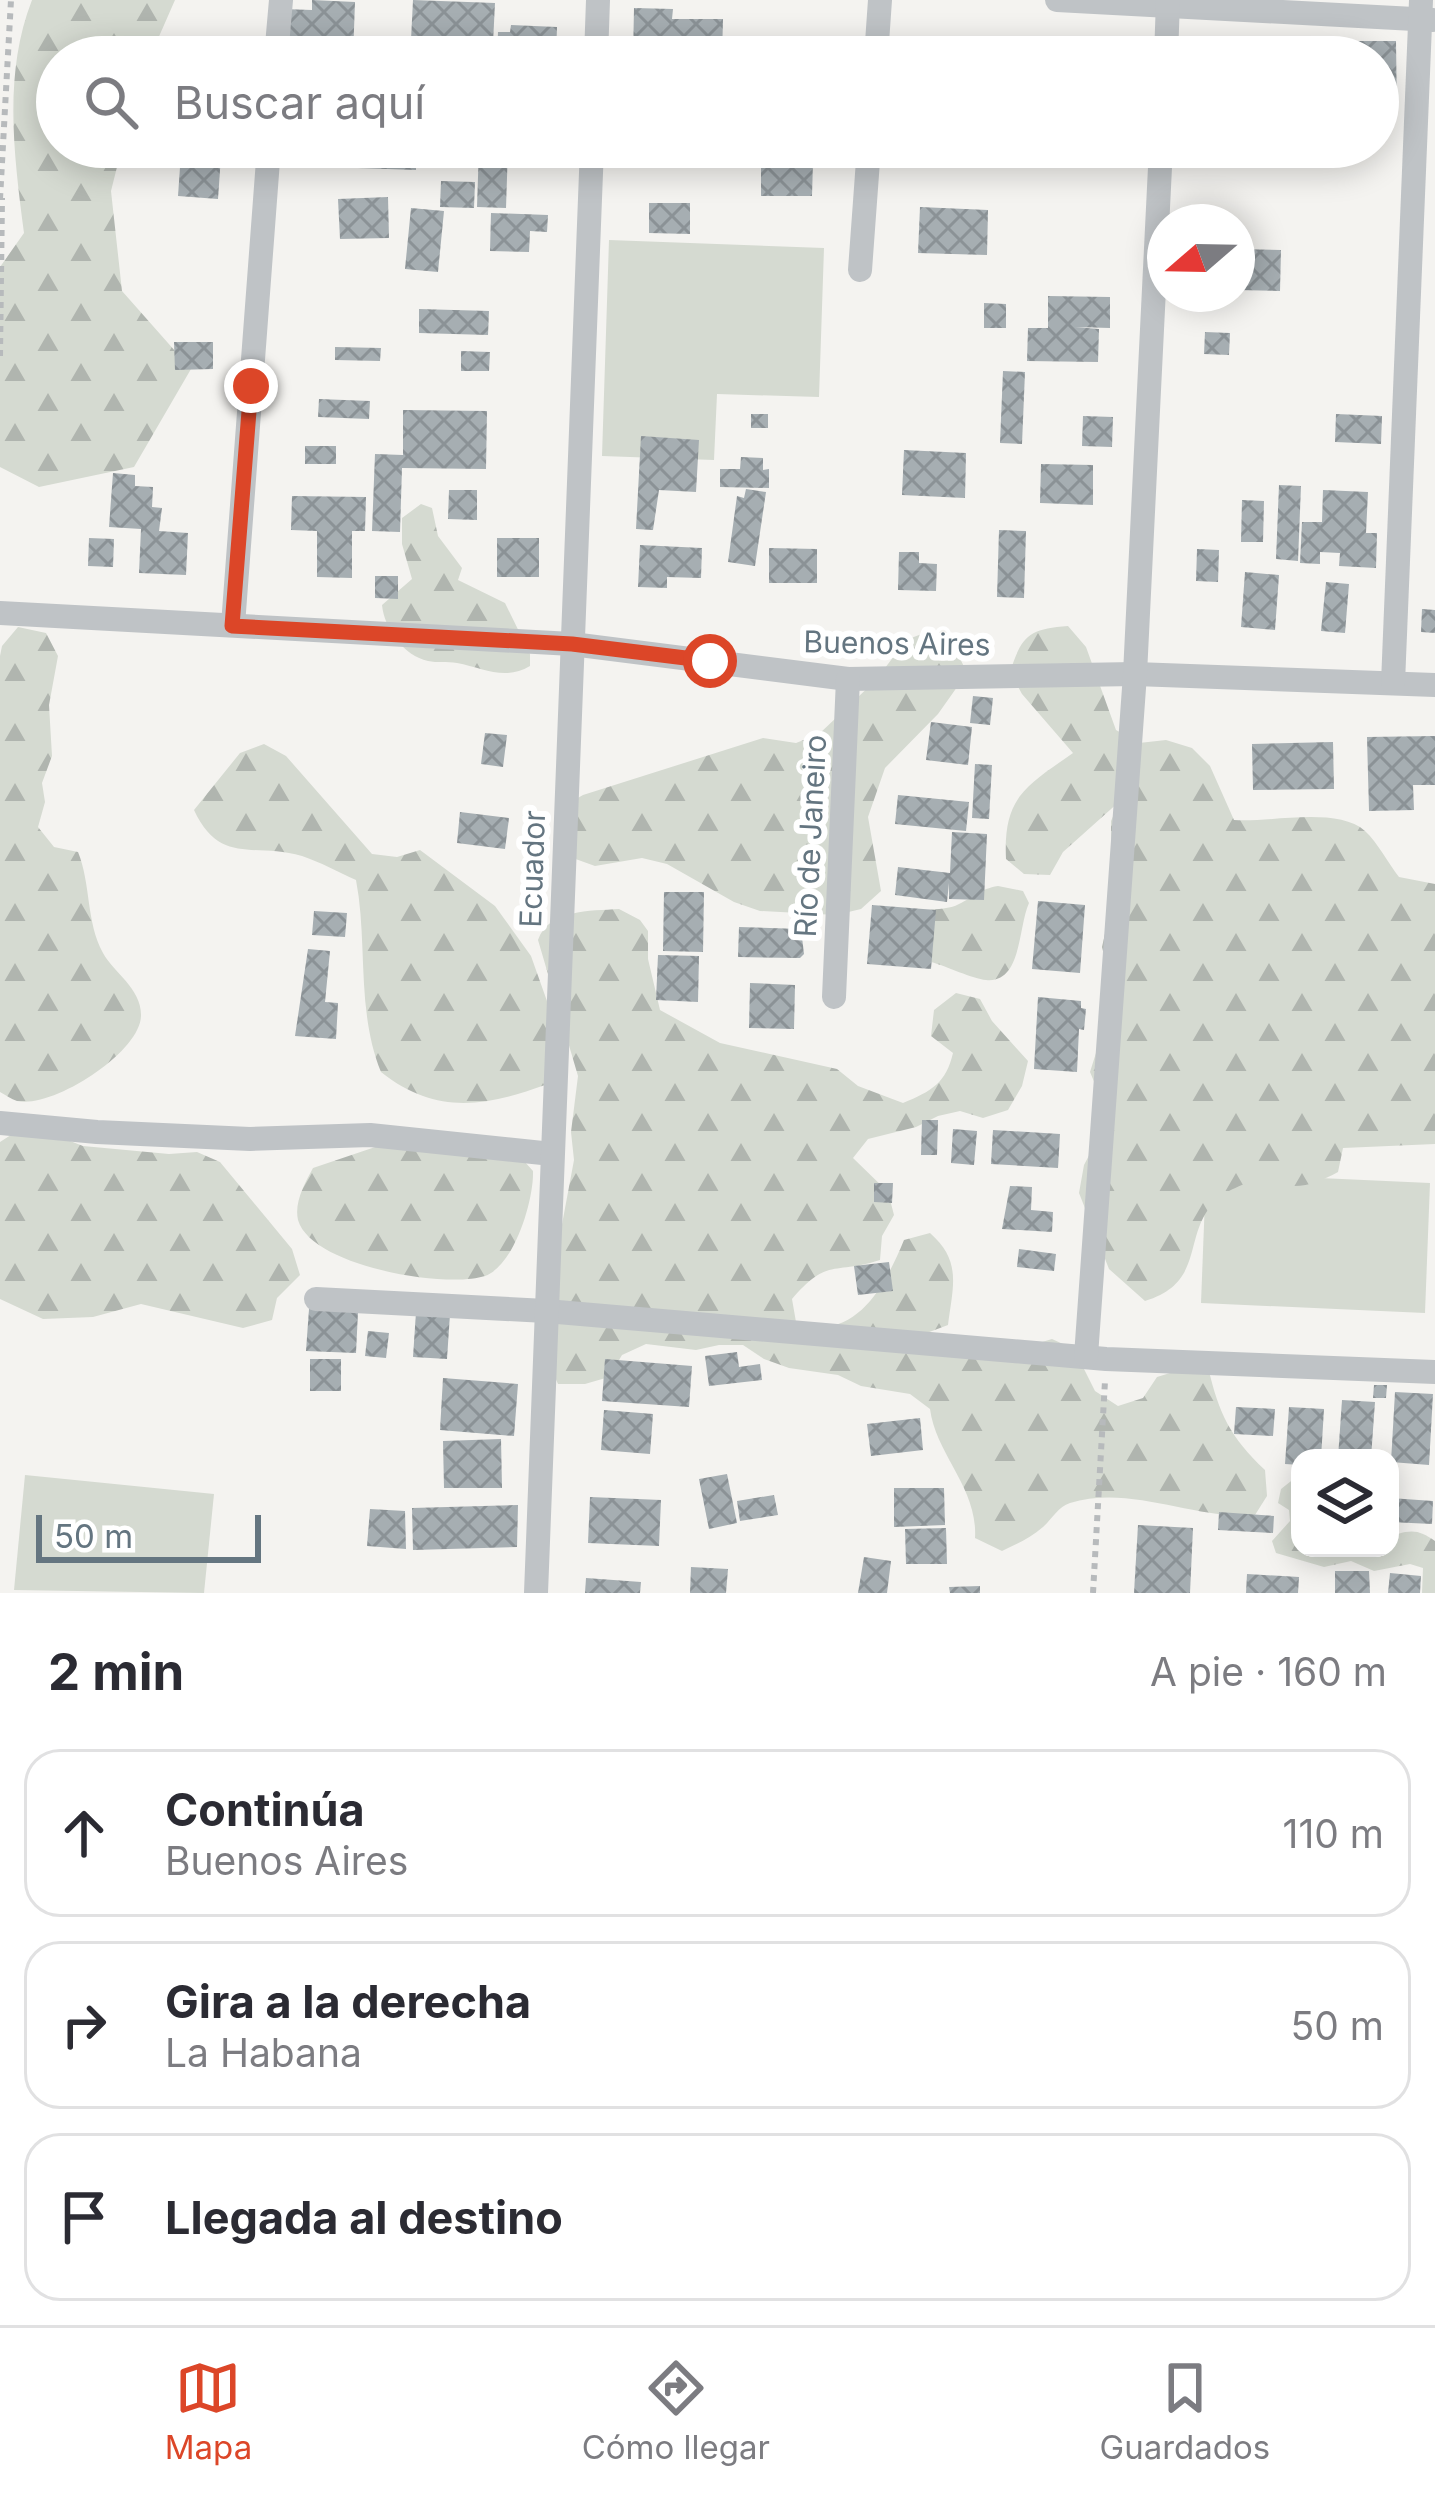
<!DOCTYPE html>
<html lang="es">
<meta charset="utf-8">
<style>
:root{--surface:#fff;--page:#f2f2f3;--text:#2b2b33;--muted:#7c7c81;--line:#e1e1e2;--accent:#dc4628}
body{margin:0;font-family:Inter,sans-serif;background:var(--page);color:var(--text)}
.controls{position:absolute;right:36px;bottom:36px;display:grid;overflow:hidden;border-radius:24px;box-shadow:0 6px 30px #0003}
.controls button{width:108px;height:108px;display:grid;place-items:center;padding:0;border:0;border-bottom:3px solid var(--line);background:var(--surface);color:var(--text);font:60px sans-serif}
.compass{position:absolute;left:1147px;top:204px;width:108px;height:108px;border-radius:50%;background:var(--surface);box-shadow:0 6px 30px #0003;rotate:250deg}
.scale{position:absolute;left:36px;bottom:30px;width:225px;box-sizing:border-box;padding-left:12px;border:6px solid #647580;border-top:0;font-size:33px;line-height:42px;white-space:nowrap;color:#647580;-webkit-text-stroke:9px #fff;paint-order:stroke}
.stop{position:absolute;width:36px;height:36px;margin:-27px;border:9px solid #dc4628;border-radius:50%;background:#fff}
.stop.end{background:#dc4628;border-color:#fff;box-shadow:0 3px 12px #0008}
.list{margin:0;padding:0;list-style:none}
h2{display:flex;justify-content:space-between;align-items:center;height:156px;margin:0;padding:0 48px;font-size:51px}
h2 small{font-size:39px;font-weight:400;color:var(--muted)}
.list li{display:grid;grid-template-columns:78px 1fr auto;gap:36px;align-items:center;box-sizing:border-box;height:168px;margin:0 24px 24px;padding:0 24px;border:3px solid var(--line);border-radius:36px}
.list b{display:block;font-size:45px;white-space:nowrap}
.list p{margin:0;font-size:39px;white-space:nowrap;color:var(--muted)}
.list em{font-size:39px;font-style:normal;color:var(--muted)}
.icon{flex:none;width:66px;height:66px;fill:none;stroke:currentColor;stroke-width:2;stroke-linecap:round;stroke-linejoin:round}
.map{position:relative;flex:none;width:1435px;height:1593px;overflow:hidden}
.search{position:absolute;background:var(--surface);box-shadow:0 6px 30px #0003;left:36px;right:36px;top:36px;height:132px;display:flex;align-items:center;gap:30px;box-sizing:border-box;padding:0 42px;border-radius:66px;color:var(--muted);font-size:45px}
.sheet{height:732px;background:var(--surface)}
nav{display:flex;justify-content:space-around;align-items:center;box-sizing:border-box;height:168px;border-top:3px solid var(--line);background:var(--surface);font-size:33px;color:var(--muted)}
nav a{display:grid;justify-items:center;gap:6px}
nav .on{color:var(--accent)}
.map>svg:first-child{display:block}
.grass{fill:#d5dad1}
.forest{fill:url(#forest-firs)}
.building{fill:url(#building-cross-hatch)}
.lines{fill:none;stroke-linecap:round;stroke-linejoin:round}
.path{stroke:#b7babc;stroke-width:6;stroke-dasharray:6 6;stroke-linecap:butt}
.minor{stroke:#bfc3c6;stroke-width:24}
.route{stroke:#dc4628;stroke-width:15}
.labels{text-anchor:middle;stroke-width:12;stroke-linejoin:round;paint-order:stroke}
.street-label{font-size:30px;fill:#647580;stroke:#fff}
</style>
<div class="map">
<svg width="1435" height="1593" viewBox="0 0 1435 1593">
<defs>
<pattern id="forest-firs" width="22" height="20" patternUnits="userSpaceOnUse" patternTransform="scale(3)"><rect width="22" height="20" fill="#d5dad1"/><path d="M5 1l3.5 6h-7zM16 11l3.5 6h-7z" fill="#b0b5af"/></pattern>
<pattern id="building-cross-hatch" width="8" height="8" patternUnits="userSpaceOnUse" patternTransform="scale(3)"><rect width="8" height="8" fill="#a6aeb2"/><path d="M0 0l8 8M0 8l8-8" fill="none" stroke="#8b9296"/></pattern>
</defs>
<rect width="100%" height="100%" fill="#f4f3f0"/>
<!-- grass -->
<g class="grass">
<polygon points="609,240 824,248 819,397 717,394 714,460 602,456"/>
<polygon points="1206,1173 1430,1183 1425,1313 1201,1303"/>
<polygon points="25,1475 214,1494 204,1593 14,1590"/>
</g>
<!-- forest -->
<g class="forest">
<path d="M32,0H175L150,57H57V147H122L111,191L122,291L191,369L134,467L39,487L0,467V267L24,233C14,156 3,74 32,0Z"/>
<path d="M421,504L432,508L438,536L462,568L458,580L505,603L530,654V666C505,681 483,668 457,663C447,661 437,663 428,661C404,656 384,628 382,605L412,579L402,544V518Z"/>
<path d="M1068,626L1086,647L1116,730L1139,743L1166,740L1192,748L1210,766L1234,820C1269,823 1337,806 1365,831C1378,843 1388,863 1399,877L1435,884V1144L1343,1148L1338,1172C1323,1180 1310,1186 1294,1186C1284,1186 1276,1180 1267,1179C1254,1178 1225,1191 1216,1200C1181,1235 1207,1282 1145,1301L1109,1269L1079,1193L1084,1165L1109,1117L1090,1072L1114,996L1102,947L1119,872L1111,847V821L1120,801L1063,852L1050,875L1024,874L1006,859C1003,797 1026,786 1073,753L1022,694L1010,672C1022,635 1029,629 1068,626Z"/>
<path d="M18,627L46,633L58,656L49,705L52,756L42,783L45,802L38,827L54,847L78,852C91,884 86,922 103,953C114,973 142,989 141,1016C140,1053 52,1109 17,1101C11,1099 6,1095 0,1092V656L2,646Z"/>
<polygon points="932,630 955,648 967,673 938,714 885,768 868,817 881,891 861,909 836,915 760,911 734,902 667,864 642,858 595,866 570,857 562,807 583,795 763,738 796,743 819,734 876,680 906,640"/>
<path d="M264,744L286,756L372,854L397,857L420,850L495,906L531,956L564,1049L545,1085C484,1107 435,1115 381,1072C356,1011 368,942 356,880C338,872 320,862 302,856C254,842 220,866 194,810L240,753Z"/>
<path d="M998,886L1023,891L1029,903C1018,927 1022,984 986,980C973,979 946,966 931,962L927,910C937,909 950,909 959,904C974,897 980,889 998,886Z"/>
<path d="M619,909L640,920L648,931V959L660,1010L720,1043L837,1069L858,1086L903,1103C932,1091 946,1083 953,1053L931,1036L934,1010L956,993L980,999L992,1021L1028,1061L1022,1086L1008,1110L983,1118L960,1111L938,1116L916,1127L868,1139L853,1158L888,1192L894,1215L882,1236L880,1260C834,1275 828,1257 792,1299L796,1322C855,1344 885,1286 904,1240L930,1233C962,1261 953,1286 948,1325L924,1334L1006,1353L1052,1339L1074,1349L1095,1391L1118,1406L1143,1398L1157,1377L1183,1369L1208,1367C1219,1414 1230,1437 1265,1470L1267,1496L1255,1515C1194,1520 1130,1484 1070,1503C1058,1507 1052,1519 1043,1527C1030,1538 1017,1544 1002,1551L975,1538C978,1488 936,1455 930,1409L910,1394L861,1386L838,1375L789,1368L764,1359L743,1345H719L696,1350L646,1344L622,1355L609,1377L585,1384H558L547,1360L552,1278L574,1160L571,1132L578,1076L538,940C549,909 590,911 619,909Z"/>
<polygon points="14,1133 65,1139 83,1146 169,1154 197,1152 220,1162 292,1249 300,1275 277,1298 272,1320 243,1328 141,1304 93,1317 43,1319 0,1299 0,1142"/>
<path d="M393,1141L516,1152L533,1171C534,1199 515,1265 485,1276C445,1289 311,1266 298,1220C294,1202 305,1183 313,1168Z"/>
<path d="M1300,1474V1548H1390L1398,1534C1414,1529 1422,1532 1435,1541V1593H1422L1423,1568L1410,1564L1374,1571L1351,1561L1324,1567L1276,1553L1272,1541L1290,1521L1289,1510L1278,1503L1281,1489Z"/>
</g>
<!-- building -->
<g class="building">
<polygon points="312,0 355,2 353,57 281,57 283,9 312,10"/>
<polygon points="413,0 495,3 493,43 411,40"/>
<polygon points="634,8 673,9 672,19 723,19 722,57 633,57"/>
<polygon points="511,25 557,27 556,57 497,57 498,32 510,32"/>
<polygon points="1337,41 1396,41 1397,116 1378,116 1378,57 1337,57"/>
<polygon points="796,45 842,46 842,57 796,57"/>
<polygon points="275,147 343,147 342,164 275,161"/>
<polygon points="359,147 416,147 416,170 358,168"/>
<polygon points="479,147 508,147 506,208 477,207"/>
<rect x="1255" y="147" width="36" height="10"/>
<polygon points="181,153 221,156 218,199 178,196"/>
<polygon points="761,162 813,162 812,196 761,196"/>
<polygon points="441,181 475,182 474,208 440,207"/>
<polygon points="388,197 389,238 340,239 338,199"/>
<polygon points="649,203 690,203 690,234 649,233"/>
<polygon points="920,207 988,210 987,255 918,253"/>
<polygon points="411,208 444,211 438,272 405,269"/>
<polygon points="491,213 548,215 547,232 530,231 529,252 490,251"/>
<polygon points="1237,249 1281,250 1280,291 1237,290"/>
<polygon points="1048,296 1110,297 1110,328 1075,327 1099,329 1098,362 1027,361 1028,328 1048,328"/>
<polygon points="984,303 1006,304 1006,328 984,328"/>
<polygon points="419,309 489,311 488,335 419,333"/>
<polygon points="1205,332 1230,333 1229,355 1204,354"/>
<polygon points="174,342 213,342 213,369 175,370"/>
<polygon points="335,347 381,348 380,361 335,360"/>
<polygon points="461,351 490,352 489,371 461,371"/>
<polygon points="1003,371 1025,372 1022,444 1000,443"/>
<polygon points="319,399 370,401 369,419 318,417"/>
<polygon points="403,410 487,411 486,469 402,468 400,532 372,531 375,454 403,455"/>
<rect x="751" y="414" width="17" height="14"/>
<polygon points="1336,414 1382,416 1381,444 1335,442"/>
<polygon points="1083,416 1113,417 1112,447 1082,446"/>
<polygon points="641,436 699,440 696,492 659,490 653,530 636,529"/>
<rect x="305" y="446" width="31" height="18"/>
<polygon points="904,450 966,453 965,498 902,495"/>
<polygon points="741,457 763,458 763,470 769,469 769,488 720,487 720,469 740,469"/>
<polygon points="1041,464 1093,465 1093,505 1040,503"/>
<polygon points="113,473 135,475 135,486 153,487 152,507 162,508 159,531 188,533 186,575 139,573 141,529 109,527"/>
<polygon points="1279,485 1301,486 1298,561 1276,559"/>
<polygon points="746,489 766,492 755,566 728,562 737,496 744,498"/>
<polygon points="449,490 477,490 477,520 448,519"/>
<polygon points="1323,490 1368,492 1366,533 1377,533 1376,568 1339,566 1340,553 1320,552 1320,564 1300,563 1302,522 1322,522"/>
<polygon points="292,496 366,497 365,531 352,531 352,578 317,577 317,531 291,530"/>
<polygon points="1242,500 1264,501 1263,542 1241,542"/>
<polygon points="999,530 1026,531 1024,598 997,597"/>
<polygon points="89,538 114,539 113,567 88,566"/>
<rect x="497" y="538" width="42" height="39"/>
<polygon points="640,545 702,548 701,578 667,577 667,588 638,587"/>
<polygon points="769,548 817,549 817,583 769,583"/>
<polygon points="1197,549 1219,550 1218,582 1196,581"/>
<polygon points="899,552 919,552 919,563 937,564 936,591 898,590"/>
<polygon points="1245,572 1279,575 1275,630 1241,627"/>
<polygon points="375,576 398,576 398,599 375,598"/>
<polygon points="1326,582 1349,584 1345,633 1321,631"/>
<polygon points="1422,609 1435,610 1435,633 1421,632"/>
<polygon points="973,696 993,698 990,725 970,723"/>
<polygon points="931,722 972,727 968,765 926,760"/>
<polygon points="485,733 507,735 503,767 481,764"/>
<polygon points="1435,736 1435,785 1413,785 1414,810 1369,811 1367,737"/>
<polygon points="1333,742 1334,789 1253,790 1252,744"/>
<polygon points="975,764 992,765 989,819 972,818"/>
<polygon points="898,795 969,802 966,831 895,824"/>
<polygon points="460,812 509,818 505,849 457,843"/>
<polygon points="952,832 987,834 984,900 949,899 949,883 947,902 895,895 898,867 950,873"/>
<polygon points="664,892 704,892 703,952 663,951"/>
<polygon points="1038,901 1085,905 1080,973 1032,969"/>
<polygon points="872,905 936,910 931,969 867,964"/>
<polygon points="314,911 347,913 345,937 312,935"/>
<polygon points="739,927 801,929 804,954 800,958 738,957"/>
<polygon points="308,949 330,951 325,1002 338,1003 336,1039 295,1036"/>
<polygon points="658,955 699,956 698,1002 656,1000"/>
<polygon points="750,983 795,985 794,1029 749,1028"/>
<polygon points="1038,997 1081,1001 1081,1008 1086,1009 1084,1030 1079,1029 1077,1072 1034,1069"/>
<polygon points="922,1120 938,1120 937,1155 921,1155"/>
<polygon points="953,1129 977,1131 974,1165 951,1163"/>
<polygon points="993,1130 1060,1134 1058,1168 991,1164"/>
<polygon points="874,1183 893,1183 892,1203 874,1202"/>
<polygon points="1010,1186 1032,1187 1031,1210 1053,1212 1052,1232 1002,1229"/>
<polygon points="1019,1249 1056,1254 1054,1271 1017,1267"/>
<polygon points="889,1262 893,1291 858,1295 854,1266"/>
<polygon points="309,1309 358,1312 356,1353 306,1351"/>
<polygon points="416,1312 450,1314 447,1359 413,1357"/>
<polygon points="368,1331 389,1333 386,1358 365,1356"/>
<polygon points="737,1352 739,1367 760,1364 762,1380 709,1386 705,1356"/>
<rect x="310" y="1359" width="31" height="32"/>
<polygon points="605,1359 692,1366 689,1407 602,1401"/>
<polygon points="443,1378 518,1384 514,1436 440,1430"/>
<polygon points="1374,1385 1387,1385 1386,1398 1373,1398"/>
<polygon points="1395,1392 1433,1394 1429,1465 1391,1462"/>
<polygon points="1342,1400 1375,1402 1371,1458 1338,1458"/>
<polygon points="1236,1407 1275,1409 1273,1436 1234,1434"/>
<polygon points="1289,1407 1324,1409 1321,1458 1300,1458 1300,1465 1285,1464"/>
<polygon points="604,1410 653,1414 650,1454 601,1450"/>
<polygon points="920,1418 923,1450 871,1456 867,1424"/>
<polygon points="501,1439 502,1488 444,1488 443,1441"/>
<polygon points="727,1474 737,1523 709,1529 699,1479"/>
<polygon points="894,1488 944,1488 945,1525 894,1527"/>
<polygon points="774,1495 778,1515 740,1521 737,1501"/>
<polygon points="590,1497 661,1500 659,1546 588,1543"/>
<polygon points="1390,1498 1433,1501 1432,1524 1390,1522"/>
<polygon points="518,1505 517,1547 413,1550 412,1508"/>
<polygon points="370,1509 405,1511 406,1549 367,1546"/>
<polygon points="1219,1512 1274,1516 1273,1533 1218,1530"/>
<polygon points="1138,1525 1193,1528 1190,1593 1134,1593"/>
<polygon points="946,1528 947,1564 906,1564 905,1529"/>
<polygon points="864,1557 891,1561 887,1593 858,1593"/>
<polygon points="691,1567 728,1569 726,1593 690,1593"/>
<polygon points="1335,1571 1369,1571 1370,1593 1335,1593"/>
<polygon points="1390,1573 1421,1576 1420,1593 1388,1593"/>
<polygon points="1247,1574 1299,1577 1298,1593 1246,1593"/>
<polygon points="586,1578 641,1582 640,1593 585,1593"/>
<polygon points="980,1586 980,1593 950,1593 949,1587"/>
</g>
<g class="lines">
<!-- path -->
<g class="path">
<polyline points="0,199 11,0"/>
<polyline points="0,356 2,198"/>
<polyline points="1093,1593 1105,1381"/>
</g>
<!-- minor -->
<g class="minor">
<polyline points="1057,0 1433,20"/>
<polyline points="276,57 281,0"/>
<polyline points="596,57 598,0"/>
<polyline points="876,57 880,0"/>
<polyline points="1166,57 1168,0"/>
<polyline points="860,270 869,147"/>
<polyline points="0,613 572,644 848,679 1135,674 1435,685"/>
<polyline points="233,625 269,147"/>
<polyline points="1393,683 1421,0"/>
<polyline points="834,997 848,679"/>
<polyline points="0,1123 97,1132 250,1139 370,1135 552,1154"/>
<polyline points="316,1299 546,1311 1106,1359 1435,1372"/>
<polyline points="1086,1356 1135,674 1161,147"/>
<polyline points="536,1593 592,147"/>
</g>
</g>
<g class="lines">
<!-- route -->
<polyline class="route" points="251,386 232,626 572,644 710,661"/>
</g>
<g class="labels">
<!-- street labels -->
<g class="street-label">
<text transform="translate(897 644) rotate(1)" y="10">Buenos Aires</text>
<text transform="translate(811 836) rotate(-87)" y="10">Río de Janeiro</text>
<text transform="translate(533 869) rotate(-88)" y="10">Ecuador</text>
</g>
</g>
</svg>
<div class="controls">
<button><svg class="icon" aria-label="layers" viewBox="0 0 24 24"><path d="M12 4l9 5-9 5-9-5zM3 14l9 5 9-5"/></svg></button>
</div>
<svg class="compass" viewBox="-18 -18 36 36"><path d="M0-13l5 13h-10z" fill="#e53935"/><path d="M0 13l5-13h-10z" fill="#7c7c81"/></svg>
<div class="scale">50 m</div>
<div class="stop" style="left:710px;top:661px"></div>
<div class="stop end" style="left:251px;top:386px"></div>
<div class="search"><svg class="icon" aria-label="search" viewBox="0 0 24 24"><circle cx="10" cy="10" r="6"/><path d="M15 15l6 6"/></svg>Buscar aquí</div>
</div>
<section class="sheet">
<h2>2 min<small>A pie · 160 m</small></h2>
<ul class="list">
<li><svg class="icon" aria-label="ahead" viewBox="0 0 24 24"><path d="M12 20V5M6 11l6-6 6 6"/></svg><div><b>Continúa</b><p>Buenos Aires</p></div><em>110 m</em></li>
<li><svg class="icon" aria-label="right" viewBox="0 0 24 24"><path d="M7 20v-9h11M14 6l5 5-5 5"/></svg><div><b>Gira a la derecha</b><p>La Habana</p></div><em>50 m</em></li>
<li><svg class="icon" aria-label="arrive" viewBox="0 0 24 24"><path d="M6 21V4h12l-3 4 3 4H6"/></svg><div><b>Llegada al destino</b></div></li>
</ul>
</section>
<nav>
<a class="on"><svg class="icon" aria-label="map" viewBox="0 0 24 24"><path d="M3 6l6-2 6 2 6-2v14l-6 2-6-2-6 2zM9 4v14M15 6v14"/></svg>Mapa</a>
<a><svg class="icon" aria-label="directions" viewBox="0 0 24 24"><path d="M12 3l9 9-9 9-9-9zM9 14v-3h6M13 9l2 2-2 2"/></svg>Cómo llegar</a>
<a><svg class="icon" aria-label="saved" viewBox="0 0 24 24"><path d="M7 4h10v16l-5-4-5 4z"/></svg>Guardados</a>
</nav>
